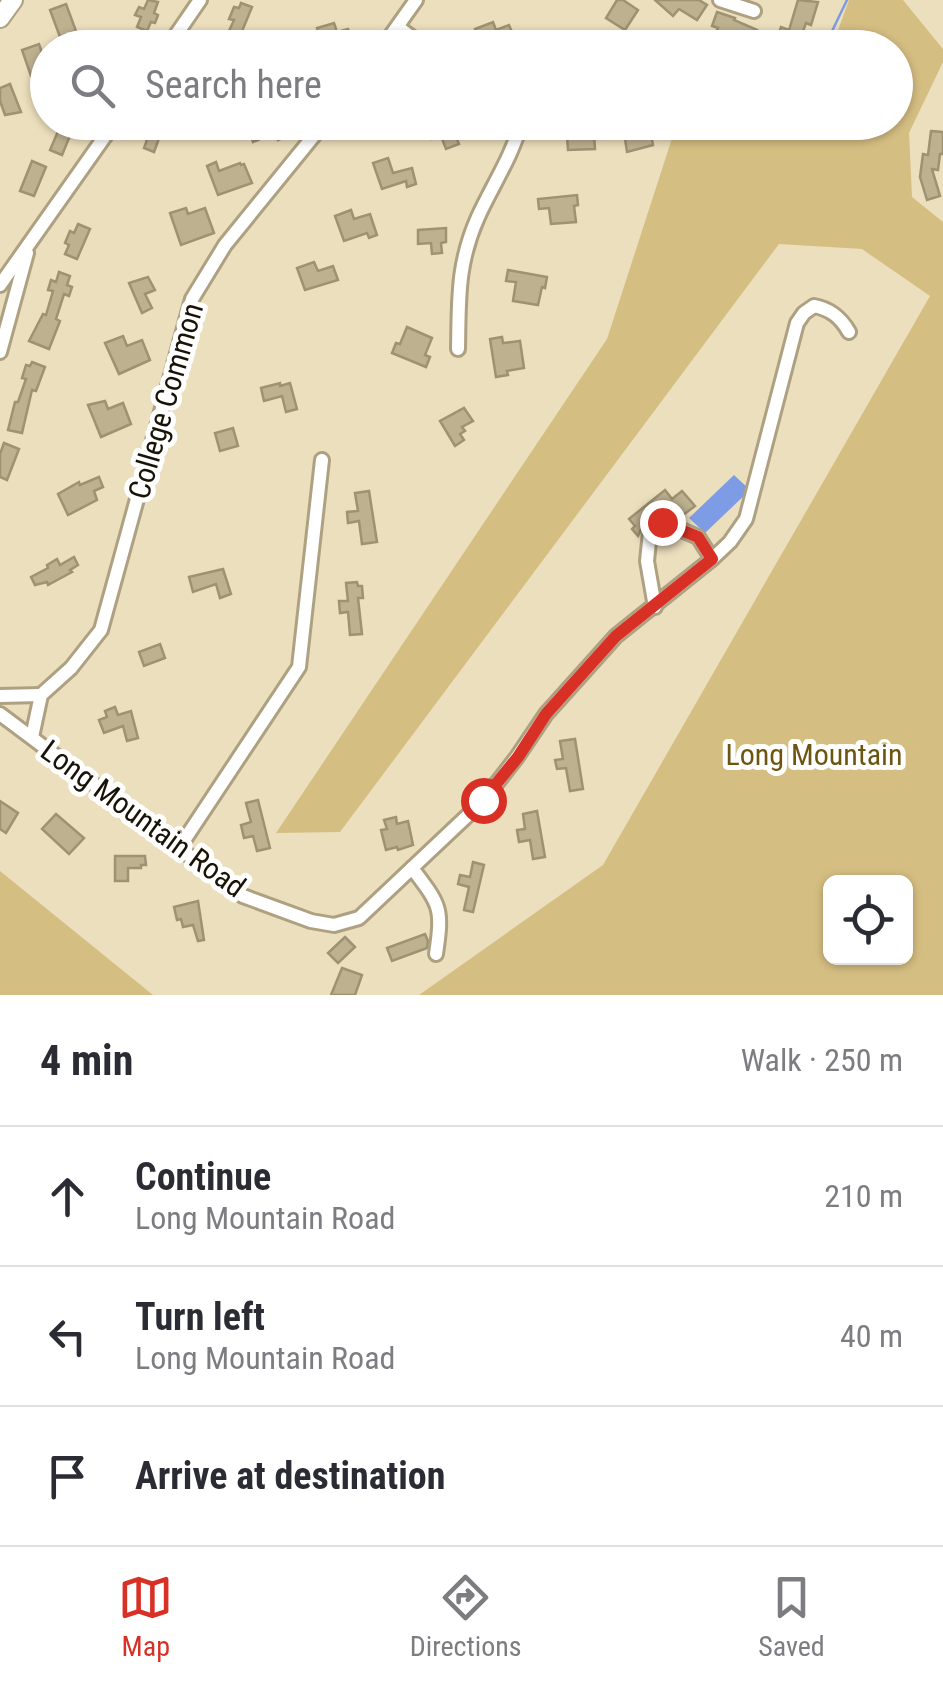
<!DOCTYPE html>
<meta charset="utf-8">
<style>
:root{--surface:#fff;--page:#f7f7f7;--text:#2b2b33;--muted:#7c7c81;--line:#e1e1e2;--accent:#d93025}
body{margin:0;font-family:"Roboto Condensed",sans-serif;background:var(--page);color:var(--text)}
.controls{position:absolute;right:30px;bottom:30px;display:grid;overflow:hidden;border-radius:15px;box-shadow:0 2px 8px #0004}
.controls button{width:90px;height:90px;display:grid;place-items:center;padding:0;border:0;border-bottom:2px solid var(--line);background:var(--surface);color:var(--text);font:50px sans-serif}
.stop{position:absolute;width:30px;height:30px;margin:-22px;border:8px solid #d93025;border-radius:50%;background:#fff}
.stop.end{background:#d93025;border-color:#fff;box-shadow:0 2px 10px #0008}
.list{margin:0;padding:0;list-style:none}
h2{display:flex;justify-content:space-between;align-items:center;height:130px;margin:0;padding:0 40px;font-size:42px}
h2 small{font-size:32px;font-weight:400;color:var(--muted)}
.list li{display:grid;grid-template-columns:65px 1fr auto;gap:30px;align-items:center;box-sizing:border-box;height:140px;padding:0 40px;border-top:2px solid var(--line)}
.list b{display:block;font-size:38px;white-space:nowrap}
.list p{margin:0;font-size:32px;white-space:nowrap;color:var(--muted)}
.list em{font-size:32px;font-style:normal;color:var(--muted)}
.icon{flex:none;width:55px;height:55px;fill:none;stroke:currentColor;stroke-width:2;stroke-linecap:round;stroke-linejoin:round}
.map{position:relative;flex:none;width:943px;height:995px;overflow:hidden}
.search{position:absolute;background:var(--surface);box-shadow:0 2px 8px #0004;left:30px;right:30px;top:30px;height:110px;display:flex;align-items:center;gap:25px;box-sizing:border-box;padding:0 35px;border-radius:55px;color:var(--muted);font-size:38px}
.sheet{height:550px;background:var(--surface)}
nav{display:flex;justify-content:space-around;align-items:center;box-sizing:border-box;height:140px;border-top:2px solid var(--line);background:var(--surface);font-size:28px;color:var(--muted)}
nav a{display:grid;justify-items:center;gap:5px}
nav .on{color:var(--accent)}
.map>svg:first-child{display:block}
.green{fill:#d5be82;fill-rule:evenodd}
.water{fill:#7e9ce6}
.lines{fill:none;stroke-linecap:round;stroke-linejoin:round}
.stream{stroke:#7e9ce6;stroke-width:2.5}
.building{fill:#beb190;stroke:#9e9272;stroke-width:2.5}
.street-casing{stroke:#aea181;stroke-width:18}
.secondary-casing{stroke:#aea181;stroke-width:22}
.street{stroke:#fff;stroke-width:12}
.secondary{stroke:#fff;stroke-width:18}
.route{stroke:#d93025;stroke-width:12}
.labels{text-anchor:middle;stroke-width:10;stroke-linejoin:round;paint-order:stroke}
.street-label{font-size:30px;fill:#171307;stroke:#fff}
.park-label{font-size:30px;fill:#6b5510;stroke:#fff}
</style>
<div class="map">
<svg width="943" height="995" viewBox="0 0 943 995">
<rect width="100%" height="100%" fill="#ecdfbd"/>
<!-- green -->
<g class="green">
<path d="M849,0H903L943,49V62L909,133L912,197L943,222V995H419L603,865L930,296L862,249L779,244L340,832L276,833L607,339L677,123L896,122V48L832,47ZM830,882H906V958H830Z"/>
<polygon points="0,871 153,995 0,995"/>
</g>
<!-- water -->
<polygon class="water" points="734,475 750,490 705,533 689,518"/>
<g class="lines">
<!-- stream -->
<polyline class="stream" points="824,48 847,0"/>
</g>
<!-- building -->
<g class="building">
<polygon points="148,0 158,2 154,13 158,15 155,23 151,22 147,31 137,27 141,17 135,15 139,7 144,9"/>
<polygon points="617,0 623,0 638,10 625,30 606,18"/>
<polygon points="655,0 699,0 707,5 697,20 679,9 673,16"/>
<polygon points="798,0 818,2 811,25 806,23 797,48 774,46 781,27 789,30"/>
<polygon points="241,3 252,7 240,36 229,31 234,20 229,19 234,7 239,8"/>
<polygon points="66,4 76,31 60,37 50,10"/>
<polygon points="717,12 735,18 734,20 757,30 751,44 731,36 725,48 708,48 718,28 712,26"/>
<polygon points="493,22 496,30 509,25 519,48 508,48 506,43 495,48 482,48 475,29"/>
<polygon points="334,23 337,32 348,29 351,36 356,34 359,42 348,46 347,42 330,48 323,46 317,28"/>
<polygon points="39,44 48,70 31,76 22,50"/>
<polygon points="10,84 21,112 5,115 0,101 0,88"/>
<polygon points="62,122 74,126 62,155 50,150"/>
<polygon points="153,122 165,122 154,152 144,148 147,140 143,138 148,126 151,128"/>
<polygon points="246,122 281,122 287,136 278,140 275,133 253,142"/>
<polygon points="425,122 450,122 459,144 446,149 441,136 431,139"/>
<polygon points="566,122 593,122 595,149 568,150"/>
<polygon points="638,124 640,136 651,135 653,145 627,152 623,126"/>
<polygon points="931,131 943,132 943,154 940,154 938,170 932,169 940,196 927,200 920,177 923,154 928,155"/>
<polygon points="388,158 393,173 412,168 416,184 407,187 406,181 382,189 373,163"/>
<polygon points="32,161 46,167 34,196 20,191"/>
<polygon points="216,162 219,171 240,163 241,165 244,164 252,183 218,195 207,166"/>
<polygon points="577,195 578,205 574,206 576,222 551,224 549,208 539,209 538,199"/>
<polygon points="186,208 188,214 205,208 214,233 181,245 170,213"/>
<polygon points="351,210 354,219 370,214 377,235 369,238 367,233 344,241 335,216"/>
<polygon points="78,224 90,229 77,259 65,254 69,245 65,243 70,231 74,233"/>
<polygon points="446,228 446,242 441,243 442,253 432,254 431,243 418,244 418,230"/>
<polygon points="314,262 318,271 333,266 338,280 305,290 297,268"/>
<polygon points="508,270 547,277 545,288 542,287 538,305 513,301 516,282 506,281"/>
<polygon points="59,272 70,276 67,285 72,287 69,296 64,294 56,319 60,321 49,349 29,341 43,314 46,315 53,291 48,290 51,280 56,282"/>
<polygon points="148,277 155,290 145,294 152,308 142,313 129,283"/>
<polygon points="407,327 432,338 425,355 430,357 426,367 392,353 396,343 400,344"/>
<polygon points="123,336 127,346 142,340 150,360 119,374 105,343"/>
<polygon points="502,337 503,343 520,341 524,368 507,371 508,375 496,377 490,339"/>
<polygon points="32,362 45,367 36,391 32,390 22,433 8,430 15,402 18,402 26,379 22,378 26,365 30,366"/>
<polygon points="280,383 280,386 290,383 297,409 286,412 282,396 264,401 261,388"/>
<polygon points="105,401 108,409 123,403 131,424 101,437 88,405"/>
<polygon points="464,408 473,421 462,427 465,431 460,434 464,440 455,446 440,421"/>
<polygon points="233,428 238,446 220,451 215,433"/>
<polygon points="4,443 19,449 7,480 0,477 0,454"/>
<polygon points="99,477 103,487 94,491 97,500 68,515 58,494 79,482 80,485"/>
<polygon points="665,490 672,499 682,491 695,506 679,518 666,513 658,514 653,523 643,525 638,536 632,529 635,526 629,519"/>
<polygon points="369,491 377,542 362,544 359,521 348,523 347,512 358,511 355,493"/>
<polygon points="74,557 78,565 70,570 72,572 48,585 47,582 35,585 31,577 48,568 47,565 57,559 60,565"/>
<polygon points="223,569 231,594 220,598 216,584 193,592 189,577"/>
<polygon points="357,582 358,586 362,586 363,598 358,598 362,634 350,635 348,612 340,613 339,601 348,601 346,583"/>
<polygon points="160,644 165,658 144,666 139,652"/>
<polygon points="115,707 118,715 131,711 138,738 127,741 123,726 104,733 99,720 107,717 105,711"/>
<polygon points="575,739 583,789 570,791 566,768 557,769 555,760 563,759 560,741"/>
<polygon points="258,800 270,848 257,851 253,836 244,838 241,825 251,822 246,803"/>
<polygon points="0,801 18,813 6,833 0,829"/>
<polygon points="537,811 545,857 533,859 530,840 519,842 517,830 525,829 523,814"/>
<polygon points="56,814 84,838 69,854 42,829"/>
<polygon points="396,817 397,824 408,821 413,845 398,850 397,847 386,850 381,830 387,829 384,820"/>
<polygon points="115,856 145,856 146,865 141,865 141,868 128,868 128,881 115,881"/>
<polygon points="473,862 484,865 473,912 464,910 469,887 458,884 460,875 470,877"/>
<polygon points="198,901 204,940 198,941 193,925 183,927 181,919 177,920 174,907"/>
<polygon points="425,934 428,941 427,948 392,961 387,948"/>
<polygon points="345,937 355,947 338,963 328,953"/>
<polygon points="342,968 362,975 355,995 331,995"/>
</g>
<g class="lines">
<!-- street casing -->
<g class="street-casing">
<g id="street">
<polyline points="720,0 754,11"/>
<polyline points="398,27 426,48"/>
<polyline points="167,48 200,0"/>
<polyline points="382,48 416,0"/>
<polyline points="0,285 115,122"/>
<path d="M458,349C459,299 457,264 478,217C492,186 513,155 521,122"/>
<polyline points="0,352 27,253"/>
<polyline points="650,532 647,561 655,607"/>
<path d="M712,559L730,542L746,519L797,323L804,313L814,306C831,309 841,318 849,332"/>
<polyline points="0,696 41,695"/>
<polyline points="0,714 243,896 311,921 334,925 359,918 483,801 517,757 546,714 616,636 712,559 698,537 663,522"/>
<polyline points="32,737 41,695 71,668 101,630 192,299 225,245 325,122"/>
<polyline points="179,848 299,667 322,460"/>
<path d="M412,868C440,905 443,907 436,954"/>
</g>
</g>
<!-- secondary casing -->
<g class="secondary-casing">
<polyline id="secondary" points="0,18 13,0"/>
</g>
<!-- street -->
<use href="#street" class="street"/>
<!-- secondary -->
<use href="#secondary" class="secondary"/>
</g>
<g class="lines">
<!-- route -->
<polyline class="route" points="483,800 518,757 546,714 616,636 712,559 698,537 662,522"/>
</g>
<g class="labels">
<!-- street labels -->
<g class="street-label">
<text transform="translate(166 401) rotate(-74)" y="10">College Common</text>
<text transform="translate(143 819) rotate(36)" y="10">Long Mountain Road</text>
</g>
<!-- park labels -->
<g class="park-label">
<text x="814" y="765">Long Mountain</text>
</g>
</g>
</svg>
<div class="controls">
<button><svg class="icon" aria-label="locate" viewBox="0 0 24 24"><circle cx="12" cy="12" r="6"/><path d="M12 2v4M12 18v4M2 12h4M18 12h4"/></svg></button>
</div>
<div class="stop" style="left:483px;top:800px"></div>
<div class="stop end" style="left:662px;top:522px"></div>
<div class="search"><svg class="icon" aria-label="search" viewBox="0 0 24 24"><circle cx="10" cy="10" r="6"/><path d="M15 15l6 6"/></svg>Search here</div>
</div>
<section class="sheet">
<h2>4 min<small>Walk · 250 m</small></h2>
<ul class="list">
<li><svg class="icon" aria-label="ahead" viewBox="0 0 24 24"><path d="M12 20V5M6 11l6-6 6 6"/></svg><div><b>Continue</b><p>Long Mountain Road</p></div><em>210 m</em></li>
<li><svg class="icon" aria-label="left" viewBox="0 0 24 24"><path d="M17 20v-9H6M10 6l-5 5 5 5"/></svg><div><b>Turn left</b><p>Long Mountain Road</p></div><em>40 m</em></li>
<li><svg class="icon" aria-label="arrive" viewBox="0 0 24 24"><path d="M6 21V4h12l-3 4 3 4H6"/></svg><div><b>Arrive at destination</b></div></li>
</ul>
</section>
<nav>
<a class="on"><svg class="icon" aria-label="map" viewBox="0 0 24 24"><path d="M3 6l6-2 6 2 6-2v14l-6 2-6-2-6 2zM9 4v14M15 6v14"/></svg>Map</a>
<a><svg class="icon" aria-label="directions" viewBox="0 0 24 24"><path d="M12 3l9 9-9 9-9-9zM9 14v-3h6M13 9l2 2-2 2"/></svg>Directions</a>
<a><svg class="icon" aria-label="saved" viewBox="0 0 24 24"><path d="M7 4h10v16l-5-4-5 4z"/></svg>Saved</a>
</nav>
